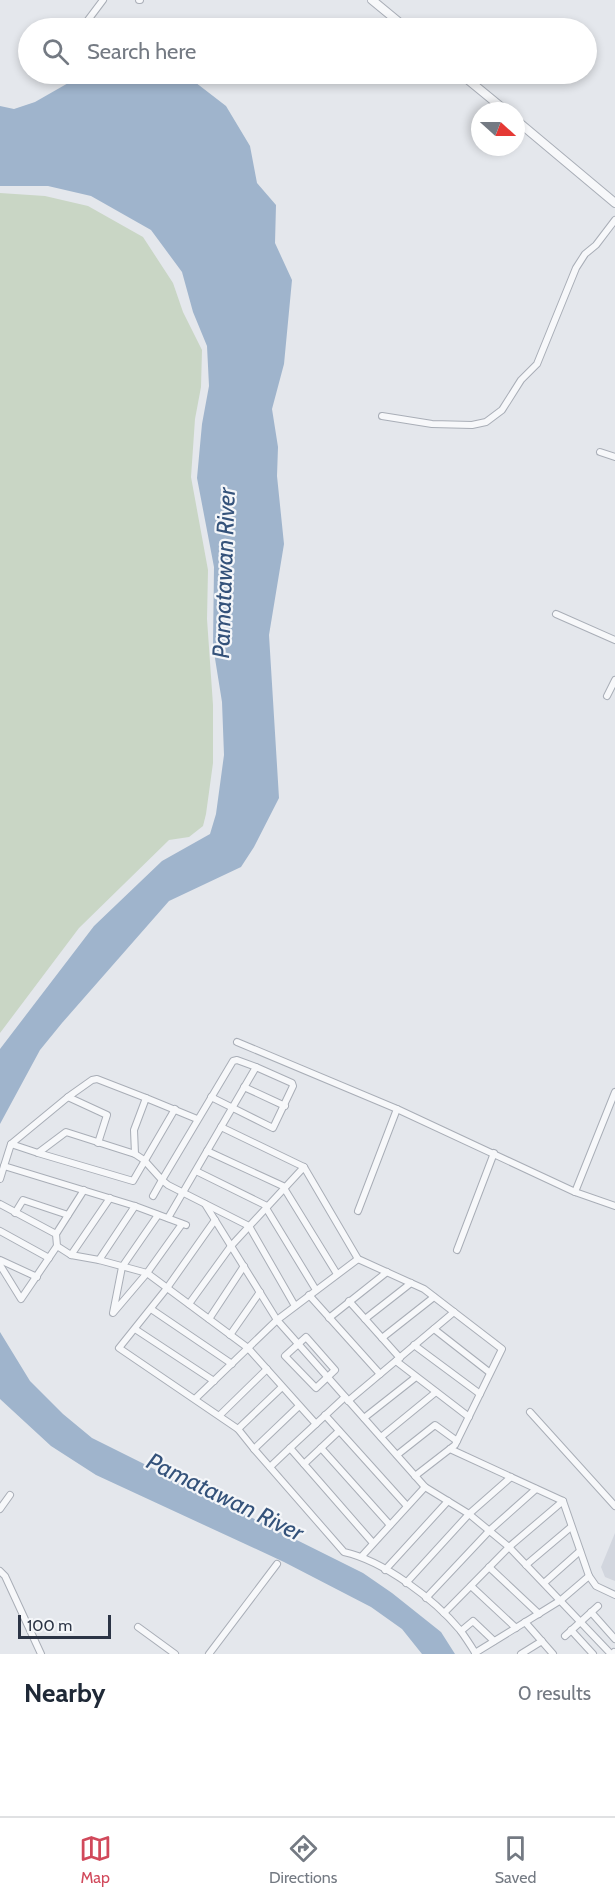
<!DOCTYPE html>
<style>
:root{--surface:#fff;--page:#f2f2f3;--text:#1f2937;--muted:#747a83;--line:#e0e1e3;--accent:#d1495b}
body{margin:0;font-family:Cabin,sans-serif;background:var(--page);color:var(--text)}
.compass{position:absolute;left:471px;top:102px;width:54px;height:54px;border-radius:50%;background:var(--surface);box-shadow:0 3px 9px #0003;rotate:111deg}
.scale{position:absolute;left:18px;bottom:15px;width:93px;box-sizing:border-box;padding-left:6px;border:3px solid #2b3445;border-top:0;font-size:16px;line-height:21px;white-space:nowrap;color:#2b3445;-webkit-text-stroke:4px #f4f6f9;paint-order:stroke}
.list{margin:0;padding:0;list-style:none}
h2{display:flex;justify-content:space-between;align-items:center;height:78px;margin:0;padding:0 24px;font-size:26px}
h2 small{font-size:20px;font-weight:400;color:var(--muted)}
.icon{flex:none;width:33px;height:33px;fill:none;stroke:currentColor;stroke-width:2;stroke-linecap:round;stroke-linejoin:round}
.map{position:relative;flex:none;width:615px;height:1654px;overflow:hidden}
.search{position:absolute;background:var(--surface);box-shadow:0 3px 9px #0003;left:18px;right:18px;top:18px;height:66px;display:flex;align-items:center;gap:15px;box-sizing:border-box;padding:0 21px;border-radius:33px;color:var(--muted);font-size:22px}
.sheet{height:162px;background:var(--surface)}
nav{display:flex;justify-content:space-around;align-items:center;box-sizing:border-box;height:84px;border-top:2px solid var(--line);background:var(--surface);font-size:16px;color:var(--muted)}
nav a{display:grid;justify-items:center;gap:3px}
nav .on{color:var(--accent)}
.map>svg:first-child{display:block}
.built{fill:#d2d6de}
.green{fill:#c9d6c5}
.water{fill:#9fb4cc}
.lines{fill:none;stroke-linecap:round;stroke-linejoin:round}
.minor-casing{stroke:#a9aeb7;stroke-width:8}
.tertiary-casing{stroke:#a9aeb7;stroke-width:10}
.minor{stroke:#f7f8fa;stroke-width:6}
.tertiary{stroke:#f7f8fa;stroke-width:8}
.labels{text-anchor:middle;stroke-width:4.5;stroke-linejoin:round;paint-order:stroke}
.water-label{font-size:24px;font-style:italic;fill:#34527a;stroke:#f4f6f9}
</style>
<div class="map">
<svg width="615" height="1654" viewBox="0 0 615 1654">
<rect width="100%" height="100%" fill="#e4e7ec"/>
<!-- built -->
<polygon class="built" points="615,1533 615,1581 605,1577 601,1567"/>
<!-- green -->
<polygon class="green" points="0,193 45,196 88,206 143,237 173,283 183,312 202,350 201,387 195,419 191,477 208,570 207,619 213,705 213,763 206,814 203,826 189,837 169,840 79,928 0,1033"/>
<!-- water -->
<g class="water">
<polygon points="99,74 174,74 191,79 226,106 250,146 257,183 276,205 275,243 292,280 284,364 272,409 278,447 277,476 284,544 269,635 279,798 254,847 241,867 169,901 62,1023 40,1050 0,1124 0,1049 94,926 162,861 210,834 216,814 224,755 222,702 213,646 214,567 197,478 202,424 209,386 207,346 193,312 182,272 151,230 91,196 48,186 0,186 0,106 14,109 35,102 77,78"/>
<polygon points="0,1332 30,1381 63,1414 92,1438 363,1573 392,1593 441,1632 455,1654 422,1654 402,1629 371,1607 284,1562 96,1475 51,1446 0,1399"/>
</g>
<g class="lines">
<!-- minor casing -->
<g class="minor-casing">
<g id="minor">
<polyline points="139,0 140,0"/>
<polyline points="82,28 103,0"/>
<polyline points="382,416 432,424 472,425 486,422 502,410 521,380 537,364 576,268 585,254 596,245 615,220"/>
<polyline points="600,452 615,457"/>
<polyline points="556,614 615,640"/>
<polyline points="607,696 615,680"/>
<polyline points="237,1042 397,1109 575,1192 615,1206"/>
<polyline points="244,1087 285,1106"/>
<polyline points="68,1097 92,1080 97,1079 146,1098"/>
<polyline points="197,1119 146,1098 134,1130 135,1154 144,1160 162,1180 233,1061 237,1060 256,1067"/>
<polyline points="221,1127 304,1167"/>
<polyline points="11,1144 4,1166 135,1206 186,1225"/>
<polyline points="207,1151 285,1187"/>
<polyline points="38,1153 11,1144 68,1097 107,1115 98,1143"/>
<polyline points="135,1154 66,1132 38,1153 133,1181 175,1109"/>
<polyline points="196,1171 267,1206"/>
<polyline points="0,1179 4,1166"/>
<polyline points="284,1188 337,1274"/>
<polyline points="84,1190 56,1234 57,1246 71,1255 99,1260 147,1273 248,1348 316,1424"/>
<polyline points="575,1192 615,1092"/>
<polyline points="153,1196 162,1180 168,1185 249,1226 295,1306"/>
<polyline points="0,1204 56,1234"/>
<polyline points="205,1204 277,1320 425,1487 469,1514 509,1547 611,1654"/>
<polyline points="266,1208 316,1290"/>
<polyline points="358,1211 397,1109"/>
<polyline points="15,1213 23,1200 68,1215"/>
<polyline points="158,1215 122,1267 113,1313 147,1273 182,1224"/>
<path d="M168,1218C197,1168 227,1117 256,1067L292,1083L293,1086L273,1128L211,1097"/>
<polyline points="215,1220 167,1288 119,1348 238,1429 254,1449 299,1406"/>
<polyline points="0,1231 49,1258"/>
<polyline points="457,1250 494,1153"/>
<polyline points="71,1255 110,1198"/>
<polyline points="0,1260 37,1277"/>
<polyline points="99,1260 135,1206"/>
<polyline points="0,1265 21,1299 57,1246"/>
<polyline points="309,1295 380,1374"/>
<polyline points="349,1301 400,1358"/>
<polyline points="189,1304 231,1246 304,1167 358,1259 424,1289 502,1349 455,1445 415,1476"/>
<polyline points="151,1309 232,1364"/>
<polyline points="329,1318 387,1272"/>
<polyline points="209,1319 244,1266"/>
<polyline points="365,1319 411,1283"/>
<polyline points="135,1329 214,1381"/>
<polyline points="434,1329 489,1372"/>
<polyline points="230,1335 260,1292"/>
<polygon points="306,1337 335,1370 316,1388 285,1356"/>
<polyline points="382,1338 434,1297"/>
<polyline points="414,1345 480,1394"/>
<polyline points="396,1361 469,1417"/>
<polyline points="345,1397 290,1448 373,1543"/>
<polyline points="196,1398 277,1320 358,1259"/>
<polyline points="348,1401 454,1312"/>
<polyline points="530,1412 615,1506"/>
<polyline points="220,1415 267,1369"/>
<polyline points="325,1415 407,1506"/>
<polyline points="364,1418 416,1377"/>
<polyline points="238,1429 282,1387"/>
<polyline points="381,1437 436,1392"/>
<polyline points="321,1448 390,1525"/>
<path d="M254,1449L344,1552C384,1561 434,1599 460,1630C466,1638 471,1646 476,1654"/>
<polyline points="450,1449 563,1501"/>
<polyline points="397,1455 435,1425 457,1441"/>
<polyline points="304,1464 339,1431"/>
<polyline points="270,1467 290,1448"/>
<polyline points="0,1509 10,1495"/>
<polyline points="362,1556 425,1487"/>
<polyline points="526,1565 571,1527"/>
<polyline points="489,1567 539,1614"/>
<polyline points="385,1570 448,1501"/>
<polyline points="0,1571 5,1576 41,1654"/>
<polyline points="406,1583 469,1514 511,1477"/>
<polyline points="544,1583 580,1551"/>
<polyline points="471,1586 516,1628"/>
<polyline points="426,1598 490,1530 536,1489"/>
<polyline points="591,1612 615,1639"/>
<polyline points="444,1613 509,1547 563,1501 589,1576"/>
<polyline points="525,1622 553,1654"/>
<polyline points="138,1627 175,1654"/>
<polyline points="571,1630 593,1654"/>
<polyline points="461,1631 473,1621 494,1641"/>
<polyline points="565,1636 598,1606"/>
<polyline points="614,1652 615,1653"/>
<polyline points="475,1653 561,1600 589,1576 596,1586 615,1595"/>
<polyline points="209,1654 277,1564"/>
<polyline points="521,1654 542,1641"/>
</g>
</g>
<!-- tertiary casing -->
<g class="tertiary-casing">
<g id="tertiary">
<polyline points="372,0 406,28"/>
<polyline points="461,74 506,111"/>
<polyline points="516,120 615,203"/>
</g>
</g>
<!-- minor -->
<use href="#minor" class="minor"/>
<!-- tertiary -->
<use href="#tertiary" class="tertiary"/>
</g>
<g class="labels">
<!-- water labels -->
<g class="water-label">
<text transform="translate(224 573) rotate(-88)" y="8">Pamatawan River</text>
<text transform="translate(225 1497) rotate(26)" y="8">Pamatawan River</text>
</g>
</g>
</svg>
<svg class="compass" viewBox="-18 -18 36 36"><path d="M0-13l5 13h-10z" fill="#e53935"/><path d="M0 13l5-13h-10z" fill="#747a83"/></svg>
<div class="scale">100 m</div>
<div class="search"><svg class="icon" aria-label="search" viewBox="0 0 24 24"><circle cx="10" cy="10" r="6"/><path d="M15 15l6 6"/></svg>Search here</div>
</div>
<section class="sheet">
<h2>Nearby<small>0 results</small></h2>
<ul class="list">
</ul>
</section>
<nav>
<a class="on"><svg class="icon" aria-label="map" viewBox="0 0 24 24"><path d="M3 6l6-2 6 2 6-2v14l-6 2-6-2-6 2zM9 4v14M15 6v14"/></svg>Map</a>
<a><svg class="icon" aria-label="directions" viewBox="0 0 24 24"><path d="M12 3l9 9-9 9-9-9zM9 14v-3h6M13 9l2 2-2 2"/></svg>Directions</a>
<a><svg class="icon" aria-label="saved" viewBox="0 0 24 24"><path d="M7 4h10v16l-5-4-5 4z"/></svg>Saved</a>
</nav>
